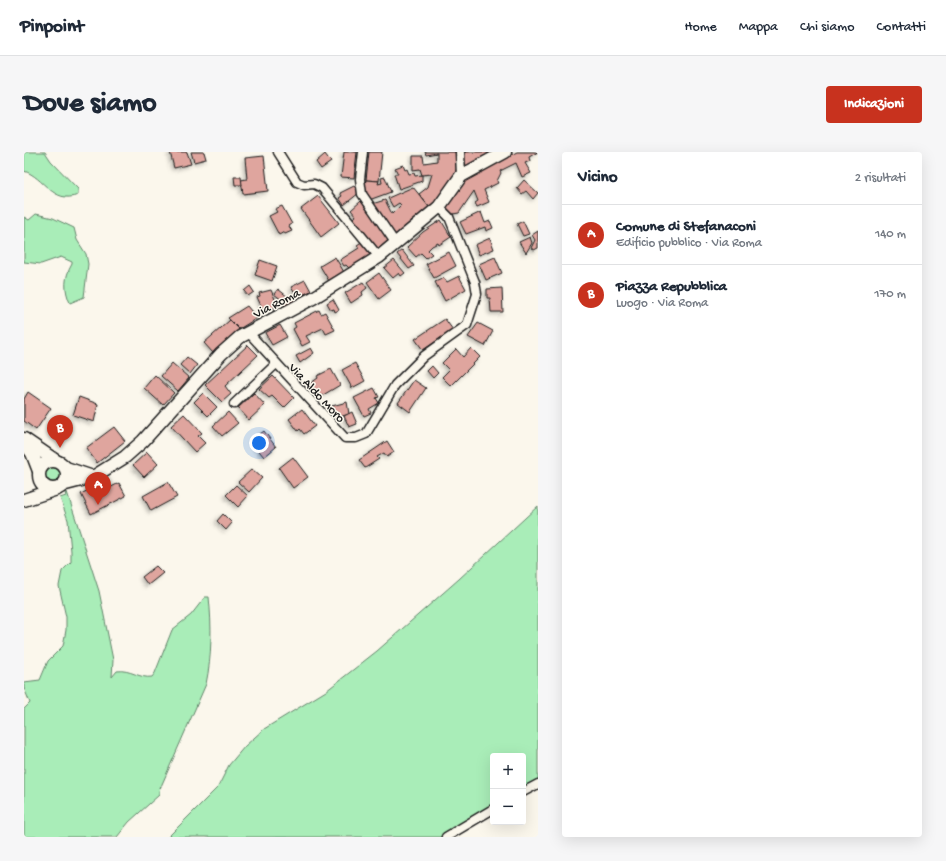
<!DOCTYPE html>
<html lang="it">
<meta charset="utf-8">
<style>
:root{--surface:#fff;--page:#f6f6f7;--text:#1f2937;--muted:#747a83;--line:#e0e1e3;--accent:#c8321e}
body{margin:0;font-family:"Gochi Hand",sans-serif;background:var(--page);color:var(--text)}
.controls{position:absolute;right:12px;bottom:12px;display:grid;overflow:hidden;border-radius:4px;box-shadow:0 4px 16px #0002}
.controls button{width:36px;height:36px;display:grid;place-items:center;padding:0;border:0;border-bottom:1px solid var(--line);background:var(--surface);color:var(--text);font:20px sans-serif}
.you{position:absolute;left:235px;top:291px;width:14px;height:14px;margin:-10px;border:3px solid #fff;border-radius:50%;background:#1a73e8;box-shadow:0 0 0 6px #1a73e833}
.badge{display:grid;place-items:center;width:26px;height:26px;border-radius:50%;background:var(--accent);color:#fff;font-size:13px;font-weight:700}
.pin{position:absolute;translate:-50% -33px;filter:drop-shadow(0 1px 2px #0008)}
.pin::after{content:'';position:absolute;top:21px;width:14px;height:12px;background:inherit;clip-path:polygon(0 0,100% 0,50% 100%)}
.list{margin:0;padding:0;list-style:none}
h2{display:flex;justify-content:space-between;align-items:center;height:52px;margin:0;padding:0 16px;font-size:17px}
h2 small{font-size:13px;font-weight:400;color:var(--muted)}
.list li{display:grid;grid-template-columns:26px 1fr auto;gap:12px;align-items:center;box-sizing:border-box;height:60px;padding:0 16px;border-top:1px solid var(--line)}
.list b{display:block;font-size:15px;white-space:nowrap}
.list p{margin:0;font-size:13px;white-space:nowrap;color:var(--muted)}
.list em{font-size:13px;font-style:normal;color:var(--muted)}
.map{position:relative;flex:none;width:514px;height:685px;overflow:hidden;border-radius:4px}
header{display:flex;align-items:center;gap:24px;box-sizing:border-box;height:56px;padding:0 20px;background:var(--surface);border-bottom:1px solid var(--line)}
header strong{font-size:19px}
nav{display:flex;gap:22px;margin-inline-start:auto;font-size:14px}
.intro{display:flex;align-items:center;justify-content:space-between;box-sizing:border-box;height:96px;padding:0 24px}
h1{margin:0;font-size:28px}
.button{padding:10px 18px;border-radius:4px;background:var(--accent);color:#fff;font-size:14px;font-weight:700}
main{display:flex;gap:24px;padding:0 24px}
aside{flex:1;background:var(--surface);border-radius:4px;box-shadow:0 4px 16px #0002}
.map>svg:first-child{display:block}
.green{fill:#a9edb8;stroke:#62846a}
.building{fill:#dfa59e;stroke:#1c1c1c;filter:url(#shadow)}
.lines{fill:none;stroke-linecap:round;stroke-linejoin:round}
.street-casing{stroke:#1c1c1c;stroke-width:11}
.secondary-casing{stroke:#1c1c1c;stroke-width:15}
.street{stroke:#fbf7ec;stroke-width:8}
.secondary{stroke:#fbf7ec;stroke-width:12}
.labels{text-anchor:middle;stroke-width:3;stroke-linejoin:round;paint-order:stroke}
.street-label{font-size:13px;fill:#1c1c1c;stroke:#fbf7ec}
</style>
<header>
<strong>Pinpoint</strong>
<nav><a>Home</a><a>Mappa</a><a>Chi siamo</a><a>Contatti</a></nav>
</header>
<div class="intro"><h1>Dove siamo</h1><a class="button">Indicazioni</a></div>
<main>
<div class="map">
<svg width="514" height="685" viewBox="0 0 514 685">
<defs>
<filter id="shadow"><feDropShadow dx="-2" dy="2" stdDeviation="2" flood-color="#0004"/></filter>
</defs>
<rect width="100%" height="100%" fill="#fbf7ec"/>
<filter id="ink" filterUnits="userSpaceOnUse"><feTurbulence type="fractalNoise" baseFrequency=".025" numOctaves="2"/><feDisplacementMap in="SourceGraphic" scale="8" xChannelSelector="R" yChannelSelector="G"/><feConvolveMatrix kernelMatrix="1 2 1 2 8 2 1 2 1" color-interpolation-filters="sRGB"/></filter>
<g filter="url(#ink)">
<!-- green -->
<g class="green">
<path d="M0,0H21L27,9L54,37V43C29,53 20,25 0,19Z"/>
<path d="M12,62L29,66L50,76L53,88L62,102L64,112L60,145L46,151C40,137 40,126 48,112V110L37,105L17,112L0,110V65L5,68Z"/>
<circle cx="29" cy="322" r="8"/>
<path d="M43,340L75,439L89,508L88,525L93,519C106,517 116,527 128,525L131,521L148,478L167,463L181,445H185C188,474 188,504 182,532L135,639V643L105,670L93,685H0V557L6,551L0,536V530L16,528L24,509L39,494L42,478V465L35,434L38,419L47,410V399L44,368L36,346L42,344L41,341Z"/>
<polygon points="514,354 514,632 499,640 499,604 469,604 469,657 422,685 144,685 194,635 205,613 221,594 240,577 302,539 353,499 435,427"/>
</g>
<!-- building -->
<g class="building">
<polygon points="146,0 163,0 167,12 150,16"/>
<polygon points="167,0 180,0 182,7 170,10"/>
<polygon points="320,0 333,0 330,26 317,25"/>
<polygon points="345,0 358,0 355,29 342,28"/>
<polygon points="401,0 433,0 434,9 431,24 420,42 406,56 395,42 404,35 408,22 398,23 396,17 389,18 389,4 399,4 400,11 413,9 413,1 402,3"/>
<polygon points="439,0 473,0 442,18"/>
<polygon points="493,0 514,0 505,5 506,9 501,11 507,21 498,25 492,11 476,19 477,21 473,29 474,31 460,38 465,50 453,55 451,51 454,49 450,39 435,61 429,62 420,54 444,24"/>
<polygon points="301,2 307,10 297,17 292,10"/>
<polygon points="240,4 244,39 219,42 217,28 223,27 221,6"/>
<polygon points="379,13 381,18 383,17 385,22 390,21 391,24 398,23 398,29 375,37 370,22 374,22 371,16"/>
<polygon points="210,25 217,25 218,33 211,33"/>
<polygon points="361,25 367,40 345,48 340,38 342,28 355,29 354,32 358,31 357,26"/>
<polygon points="500,28 514,41 509,47 502,39 498,42 493,36"/>
<polygon points="330,34 335,41 320,53 315,46 318,44 316,41"/>
<polygon points="389,35 405,55 371,85 348,52 361,48 368,62 377,53 375,51 369,55 364,46"/>
<polygon points="294,44 315,71 297,85 277,57"/>
<polygon points="337,49 366,89 356,98 342,85 329,66 332,64 327,58"/>
<polygon points="258,54 268,72 265,74 268,79 261,82 260,80 255,83 245,64 253,60 251,57"/>
<polygon points="457,60 461,71 466,69 469,76 462,79 461,75 442,82 436,70"/>
<polygon points="417,68 427,85 415,93 414,91 408,94 404,98 408,102 402,106 397,101 392,105 383,95 399,80"/>
<polygon points="499,69 505,82 499,84 493,72"/>
<polygon points="514,79 514,96 510,98 507,96 511,88 508,83"/>
<polygon points="506,85 508,91 502,101 495,90"/>
<polygon points="466,86 470,97 455,103 451,93"/>
<polygon points="339,89 348,103 325,116 322,113 320,114 316,108 335,96 333,93"/>
<polygon points="378,98 390,114 385,117 373,102"/>
<polygon points="425,100 432,114 410,126 402,112"/>
<polygon points="311,105 320,120 305,129 296,114"/>
<polygon points="471,105 478,121 462,128 455,112"/>
<polygon points="236,108 253,114 248,129 231,123"/>
<polygon points="370,108 381,121 377,124 375,121 369,126 360,116"/>
<polygon points="355,121 367,138 355,147 343,130"/>
<polygon points="435,124 442,137 421,149 411,130 420,126 423,130"/>
<polygon points="281,128 287,139 276,144 273,139 270,140 267,135"/>
<polygon points="339,130 343,136 338,140 339,143 327,151 321,141"/>
<polygon points="226,134 230,140 224,144 220,139"/>
<polygon points="478,136 479,160 467,160 466,146 463,146 463,137"/>
<polygon points="254,137 264,145 258,148 250,142"/>
<polygon points="247,138 254,154 242,159 241,157 239,158 233,145 236,144 235,141"/>
<polygon points="269,143 275,150 261,156 258,148"/>
<polygon points="309,147 315,158 311,160 310,157 307,158 303,151"/>
<polygon points="223,154 233,166 215,177 204,166"/>
<polygon points="295,158 297,162 301,160 311,178 302,182 299,176 282,184 286,190 278,194 269,177 272,175 270,171"/>
<polygon points="421,167 429,178 399,198 391,187"/>
<polygon points="206,168 215,177 189,201 180,191"/>
<polygon points="454,171 469,179 461,194 444,185"/>
<polygon points="256,173 263,185 248,193 241,181"/>
<polygon points="224,193 234,203 201,234 207,242 198,250 181,233"/>
<polygon points="287,196 290,201 276,211 272,204"/>
<polygon points="447,196 456,205 427,234 418,225 425,218 418,211 432,197 439,205"/>
<polygon points="163,205 173,213 166,222 156,213"/>
<polygon points="148,211 165,226 154,239 137,224"/>
<polygon points="331,211 341,229 328,236 318,218"/>
<polygon points="408,214 414,221 409,226 403,219"/>
<polygon points="307,217 316,233 294,246 284,233 294,226 293,224"/>
<polygon points="131,223 150,241 139,253 120,236"/>
<polygon points="249,224 270,246 260,256 248,244 245,246 235,237"/>
<polygon points="390,228 402,236 386,260 374,251"/>
<polygon points="350,236 355,245 352,246 355,251 345,257 347,261 340,264 330,246"/>
<polygon points="4,240 27,256 12,278 0,269 0,247"/>
<polygon points="179,241 193,255 184,264 170,250"/>
<polygon points="230,241 241,253 225,268 214,256"/>
<polygon points="55,245 74,252 70,270 49,263"/>
<polygon points="323,250 325,262 312,266 308,254"/>
<polygon points="278,257 291,274 280,282 276,277 274,279 265,267"/>
<polygon points="204,260 214,271 198,284 189,274"/>
<polygon points="328,260 333,272 325,275 320,264"/>
<polygon points="160,262 178,281 174,284 181,291 171,300 147,274"/>
<polygon points="90,275 101,289 73,311 62,296"/>
<polygon points="240,279 252,295 240,305 227,289"/>
<polygon points="363,289 370,300 363,305 360,301 353,305 355,307 341,316 335,308"/>
<polygon points="123,300 134,312 120,325 109,313"/>
<polygon points="269,305 284,325 269,336 255,316"/>
<polygon points="228,317 238,326 225,340 214,330"/>
<polygon points="144,330 153,345 127,359 119,344"/>
<polygon points="95,331 102,344 67,362 57,342 68,336 72,343"/>
<polygon points="212,333 224,344 214,355 202,343"/>
<polygon points="199,362 208,371 202,378 193,369"/>
<polygon points="132,414 139,421 124,433 118,425"/>
</g>
<g class="lines">
<!-- street casing -->
<g class="street-casing">
<g id="street">
<polyline points="254,0 273,30 280,33 290,32 298,36 355,105"/>
<polyline points="339,0 336,27 338,42 372,92"/>
<polyline points="436,0 437,24"/>
<polyline points="224,180 321,286 332,286 342,282 371,233 400,204 443,173 453,142 451,130 425,65 415,55"/>
<polyline points="210,252 252,212"/>
<polyline points="499,640 514,632"/>
<polyline points="422,685 469,657"/>
</g>
</g>
<!-- secondary casing -->
<g class="secondary-casing">
<g id="secondary">
<polyline points="0,287 32,309"/>
<polyline points="0,291 8,301 15,319"/>
<circle cx="29" cy="323" r="14"/>
<polyline points="42,316 69,325"/>
<polyline points="38,333 69,325 101,305 119,289 197,202 216,185 289,146 355,105 415,55 437,24 481,0"/>
<polyline points="0,348 33,337"/>
</g>
</g>
<!-- street -->
<use href="#street" class="street"/>
<!-- secondary -->
<use href="#secondary" class="secondary"/>
</g>
</g>
<g class="labels">
<!-- street labels -->
<g class="street-label">
<text transform="translate(252 150) rotate(-27)" y="5">Via Roma</text>
<text transform="translate(294 240) rotate(47)" y="5">Via Aldo Moro</text>
</g>
</g>
</svg>
<div class="controls">
<button>+</button>
<button>−</button>
</div>
<div class="you"></div>
<div class="pin badge" style="left:74px;top:353px">A</div>
<div class="pin badge" style="left:36px;top:296px">B</div>
</div>
<aside>
<h2>Vicino<small>2 risultati</small></h2>
<ul class="list">
<li><span class="badge">A</span><div><b>Comune di Stefanaconi</b><p>Edificio pubblico · Via Roma</p></div><em>140 m</em></li>
<li><span class="badge">B</span><div><b>Piazza Repubblica</b><p>Luogo · Via Roma</p></div><em>170 m</em></li>
</ul>
</aside>
</main>
